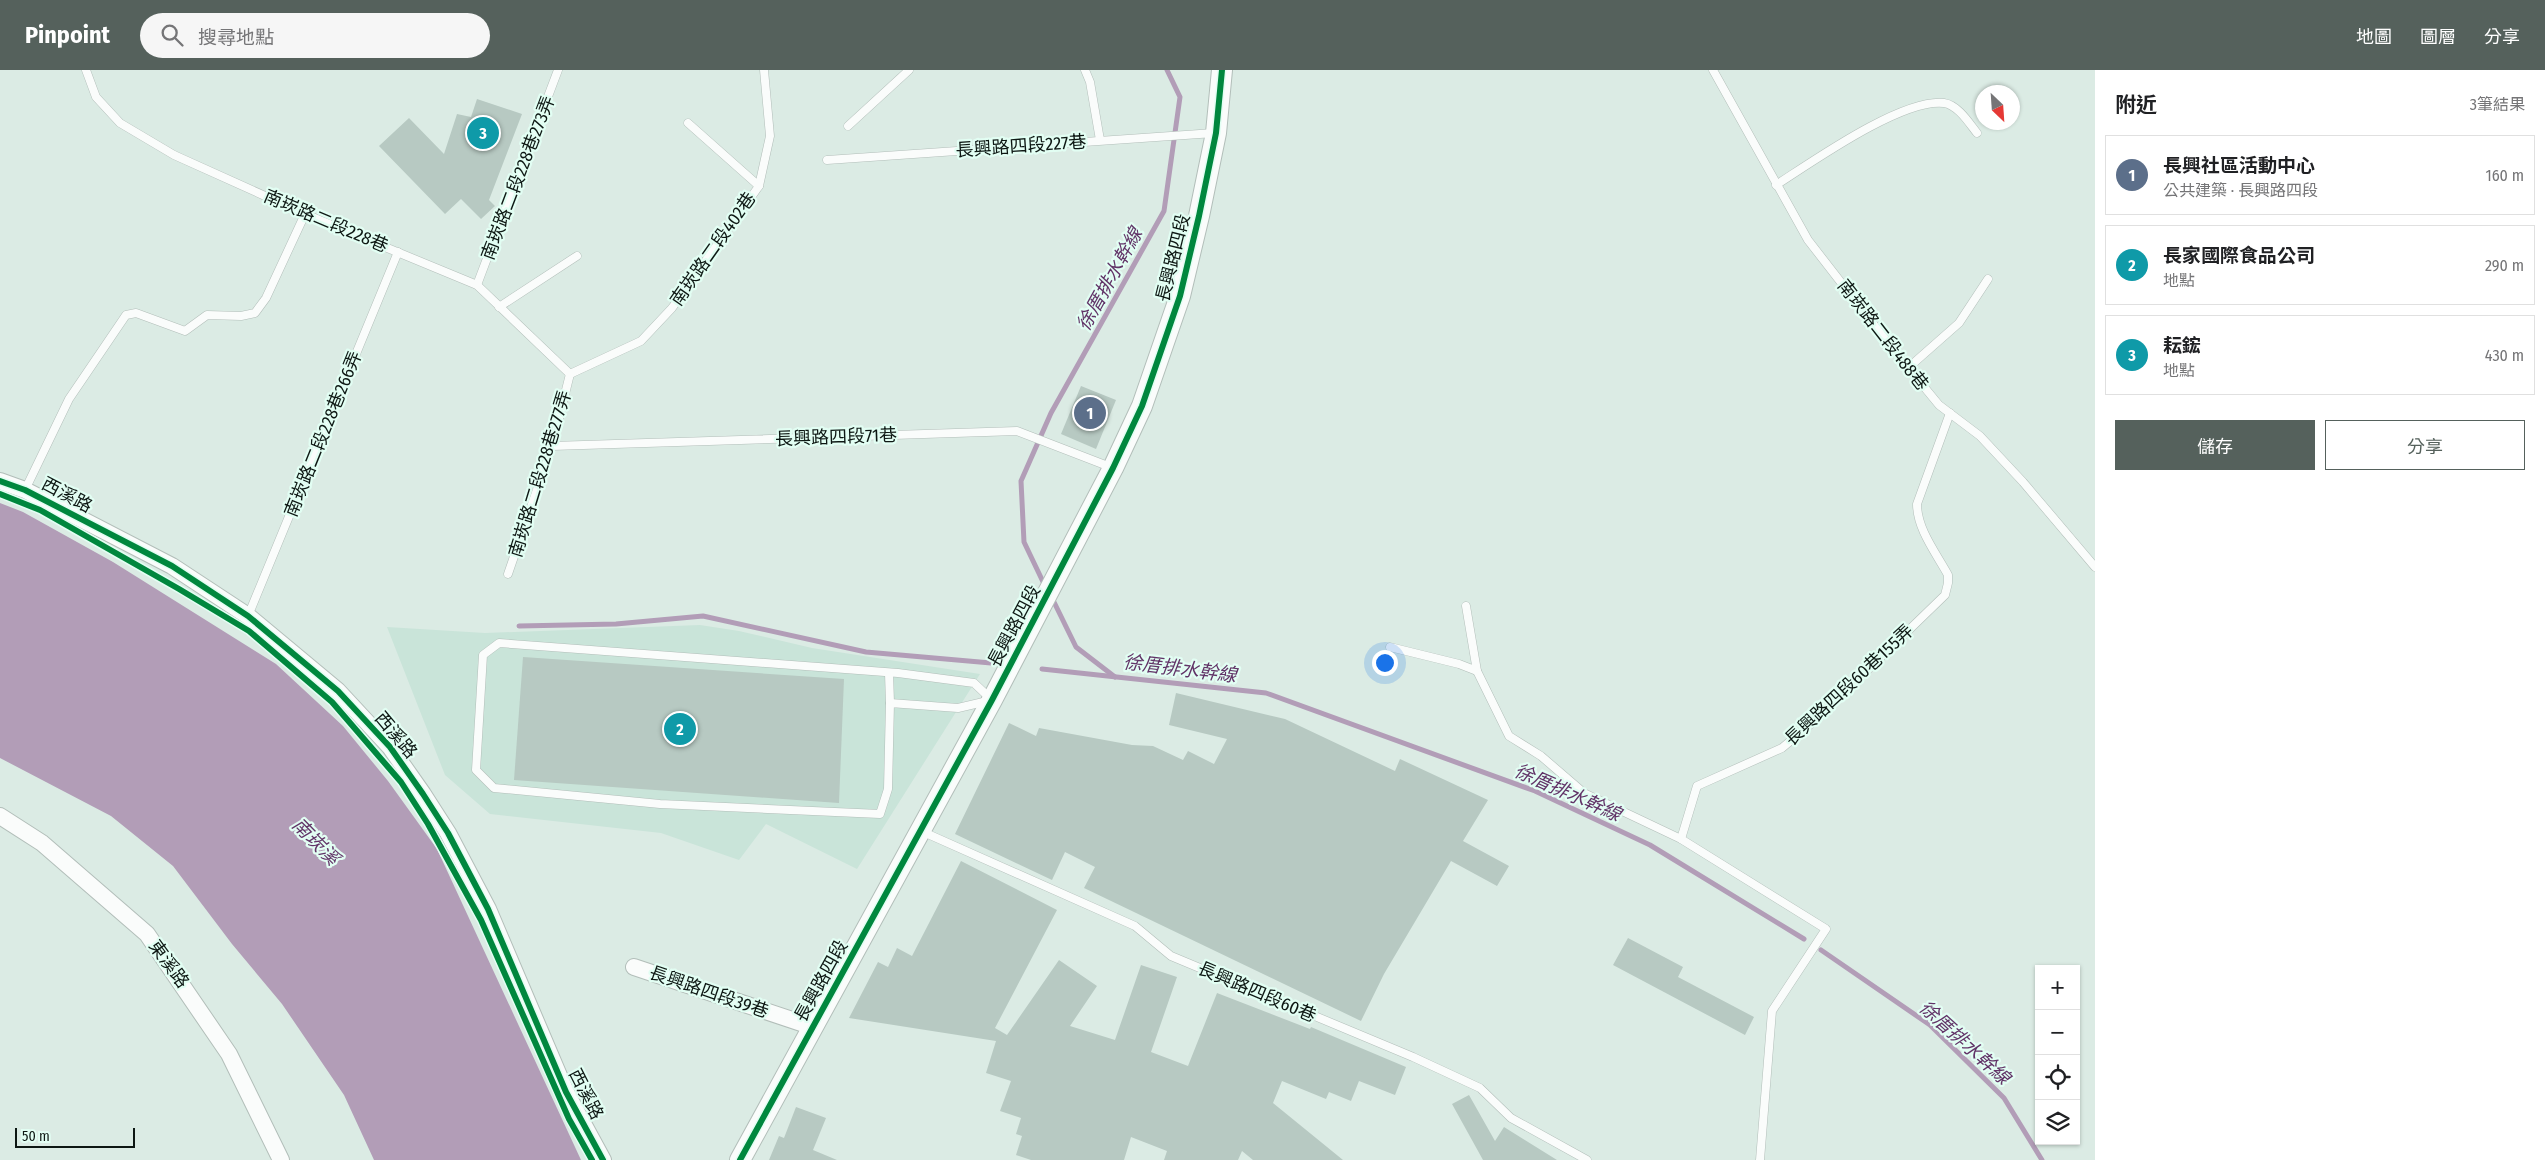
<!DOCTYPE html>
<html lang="zh-TW">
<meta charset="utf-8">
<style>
:root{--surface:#fff;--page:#f6f6f6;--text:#202124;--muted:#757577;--line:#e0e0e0;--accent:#55615c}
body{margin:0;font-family:"Fira Sans Condensed","Noto Sans TC",sans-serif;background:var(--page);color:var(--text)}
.controls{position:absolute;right:15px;bottom:15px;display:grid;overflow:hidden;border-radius:0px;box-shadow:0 1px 4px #0004}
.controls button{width:45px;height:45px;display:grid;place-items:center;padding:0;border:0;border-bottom:1px solid var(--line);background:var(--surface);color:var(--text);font:25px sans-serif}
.compass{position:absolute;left:1975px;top:15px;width:45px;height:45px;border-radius:50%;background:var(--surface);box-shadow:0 1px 4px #0004;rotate:155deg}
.scale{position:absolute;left:15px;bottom:12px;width:120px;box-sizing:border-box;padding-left:5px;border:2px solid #0d1713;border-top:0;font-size:14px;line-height:18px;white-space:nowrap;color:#0d1713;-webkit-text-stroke:4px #e2fef3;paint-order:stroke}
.you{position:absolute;left:1384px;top:592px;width:18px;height:18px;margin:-12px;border:4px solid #fff;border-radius:50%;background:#1a73e8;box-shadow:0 0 0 8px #1a73e833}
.badge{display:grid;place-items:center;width:32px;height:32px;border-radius:50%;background:var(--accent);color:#fff;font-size:16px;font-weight:700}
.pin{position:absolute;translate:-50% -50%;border:2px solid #fff;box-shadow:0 1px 5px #0006}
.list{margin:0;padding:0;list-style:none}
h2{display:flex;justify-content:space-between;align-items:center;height:65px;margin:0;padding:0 20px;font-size:21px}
h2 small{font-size:16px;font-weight:400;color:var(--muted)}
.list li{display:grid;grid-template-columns:32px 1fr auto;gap:15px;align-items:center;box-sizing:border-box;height:80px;margin:0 10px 10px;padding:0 10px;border:1px solid var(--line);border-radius:0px}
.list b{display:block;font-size:19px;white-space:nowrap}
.list p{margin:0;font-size:16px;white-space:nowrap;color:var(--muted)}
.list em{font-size:16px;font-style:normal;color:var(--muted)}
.actions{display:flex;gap:10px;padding:15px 20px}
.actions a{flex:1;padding:11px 0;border:1px solid var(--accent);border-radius:0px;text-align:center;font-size:18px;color:var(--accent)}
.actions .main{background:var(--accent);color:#fff}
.icon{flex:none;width:28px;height:28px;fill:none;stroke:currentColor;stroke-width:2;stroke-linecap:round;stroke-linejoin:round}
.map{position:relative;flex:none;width:2095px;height:1090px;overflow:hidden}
header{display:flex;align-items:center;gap:30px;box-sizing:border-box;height:70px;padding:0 25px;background:var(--accent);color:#fff}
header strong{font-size:24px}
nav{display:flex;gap:28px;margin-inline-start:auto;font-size:18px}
.search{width:350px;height:45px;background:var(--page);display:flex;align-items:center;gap:12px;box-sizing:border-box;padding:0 18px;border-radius:28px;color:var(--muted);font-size:19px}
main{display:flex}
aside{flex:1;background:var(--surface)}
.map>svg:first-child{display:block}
.built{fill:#c9e4d9}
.water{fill:#b29db7}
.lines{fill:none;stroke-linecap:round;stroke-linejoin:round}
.stream{stroke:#b29db7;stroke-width:5}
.building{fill:#b7c9c2}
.service-casing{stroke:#b2beb9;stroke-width:9}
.minor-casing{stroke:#b2beb9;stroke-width:18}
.tertiary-casing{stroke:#b2beb9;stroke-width:22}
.service{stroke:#fafcfb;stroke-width:8}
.minor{stroke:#fafcfb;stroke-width:16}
.tertiary{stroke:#fafcfb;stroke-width:20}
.cycleway-casing{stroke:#e2fef3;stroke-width:9}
.cycleway{stroke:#00873e;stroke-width:6}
.labels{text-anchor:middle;stroke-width:4.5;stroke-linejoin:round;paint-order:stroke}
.street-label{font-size:18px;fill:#0d1713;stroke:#e2fef3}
.water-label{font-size:19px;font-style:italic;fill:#613367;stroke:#e2fef3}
</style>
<header>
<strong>Pinpoint</strong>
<div class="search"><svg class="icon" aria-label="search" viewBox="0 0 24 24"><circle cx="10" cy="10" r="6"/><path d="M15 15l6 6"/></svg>搜尋地點</div>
<nav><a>地圖</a><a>圖層</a><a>分享</a></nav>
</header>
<main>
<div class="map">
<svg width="2095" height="1090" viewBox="0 0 2095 1090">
<rect width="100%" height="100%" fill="#dbebe4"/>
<!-- built -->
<polygon class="built" points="700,555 739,561 812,578 980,604 857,799 766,754 739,790 661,763 490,744 445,705 387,557 485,563"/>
<!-- water -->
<polygon class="water" points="0,433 23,442 113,492 276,594 343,656 388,711 437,779 581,1090 374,1090 344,1025 282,934 232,874 173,796 111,746 0,688"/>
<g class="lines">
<!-- stream -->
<g class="stream">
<polyline points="1045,516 1024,472 1021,411 1051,343 1164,141 1180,27 1167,0"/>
<polyline points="1052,528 1076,577 1115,607"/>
<polyline points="519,556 616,554 703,546 866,582 991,593"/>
<polyline points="1042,599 1266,623 1535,721 1650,775 1804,869"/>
<polyline points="1821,880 1930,955 2004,1028 2042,1090"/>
</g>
</g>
<!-- building -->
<g class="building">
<polygon points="477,29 522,44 489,130 495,136 481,149 461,129 445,144 379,76 409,48 444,84 457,44 471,47"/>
<polygon points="1081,316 1116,330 1096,379 1061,364"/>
<polygon points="523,587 844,609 839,733 514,710"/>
<polygon points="1176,623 1285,649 1395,701 1400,689 1488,730 1463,771 1509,796 1497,816 1451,791 1384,904 1361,951 1084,818 1095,797 1065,782 1052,810 955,764 1009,653 1036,666 1039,658 1132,675 1153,676 1183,690 1188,681 1214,694 1227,669 1169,655"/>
<polygon points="961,791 1057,840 995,958 1007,965 1059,890 1097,916 1070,956 1115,970 1141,895 1177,907 1151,982 1188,996 1217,923 1310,959 1311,957 1406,997 1395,1025 1359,1011 1351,1031 1329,1022 1326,1029 1282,1011 1273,1033 1343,1090 1253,1090 1242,1081 1238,1090 1164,1090 1167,1081 1131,1067 1124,1090 1031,1090 1016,1085 1022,1066 1016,1064 1021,1048 1000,1041 1011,1011 986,1003 996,971 849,948 878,892 888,897 897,878 912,886"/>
<polygon points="1628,868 1683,897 1678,907 1754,947 1745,965 1613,895"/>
<polygon points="1469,1025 1495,1071 1504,1057 1557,1090 1483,1090 1452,1034"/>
<polygon points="796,1037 826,1048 813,1080 837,1090 769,1090 779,1066 784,1068"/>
</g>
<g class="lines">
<!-- service casing -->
<g class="service-casing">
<g id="service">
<polyline points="86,0 96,27 120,53 174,85 305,144 477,215 570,304"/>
<polyline points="1085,0 1090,12 1100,70"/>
<polyline points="1713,0 1808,170 1888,273 1939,335 1980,366 2023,412 2095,497"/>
<polyline points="688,53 759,116"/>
<polyline points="848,56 909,0"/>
<polyline points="827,90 1214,63"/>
<path d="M1776,115C1812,92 1902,28 1944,33C1958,35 1969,53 1977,63"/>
<polyline points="477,215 558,0"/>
<polyline points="499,237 577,186"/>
<polyline points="1908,298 1959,253 1988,209"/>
<polyline points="570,304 641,271 672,238 759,116 770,66 764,0"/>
<polyline points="552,376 1017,361 1113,398"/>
<polyline points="25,420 69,329 126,245 136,243 185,261 207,245 241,246 255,243 266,228 305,144"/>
<polyline points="508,504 552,376 570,304"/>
<polyline points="248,546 398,182"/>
<polygon points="499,573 898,603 974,613 992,630 958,638 890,633 888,719 880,744 660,734 494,718 476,700 483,585"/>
<polyline points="1390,577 1459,594 1477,601 1466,536"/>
<polyline points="1477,601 1509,666 1541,686 1584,723 1681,769"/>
<polyline points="889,603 890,633"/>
<polyline points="921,761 1135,856 1171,886 1413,987 1480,1018 1511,1048 1587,1090"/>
<path d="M1760,1090L1772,941L1826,859L1681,769L1697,716L1782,678L1819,647L1945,525L1948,513V505C1936,483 1917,459 1917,434L1950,343"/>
</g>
</g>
<!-- minor casing -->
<g class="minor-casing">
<g id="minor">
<polyline points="0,411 25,420 172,496 248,546 338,621 390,677 423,724 448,763 488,839 566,1022 603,1090"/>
<polyline points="0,746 42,773 147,864 229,984 281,1090"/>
<polyline points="634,897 813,957"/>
</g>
</g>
<!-- tertiary casing -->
<g class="tertiary-casing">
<polyline id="tertiary" points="740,1090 992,630 1113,398 1142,336 1180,226 1199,146 1216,63 1222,0"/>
</g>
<!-- service -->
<use href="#service" class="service"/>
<!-- minor -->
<use href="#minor" class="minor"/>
<!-- tertiary -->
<use href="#tertiary" class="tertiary"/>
<!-- cycleway casing -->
<g class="cycleway-casing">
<g id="cycleway">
<polyline points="0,411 25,420 172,496 248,546 338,621 390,677 423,724 448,763 488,839 566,1022 603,1090"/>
<polyline points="0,424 40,440 179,519 249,561 332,632 401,712 428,754 481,850 569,1049 592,1090"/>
<polyline points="740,1090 992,630 1113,398 1142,336 1180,226 1199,146 1216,63 1222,0"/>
</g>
</g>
<!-- cycleway -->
<use href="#cycleway" class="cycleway"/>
</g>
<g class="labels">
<!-- street labels -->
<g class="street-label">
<text transform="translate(1021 76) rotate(-4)" y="6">長興路四段227巷</text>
<text transform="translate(518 108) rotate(-69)" y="6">南崁路二段228巷273弄</text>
<text transform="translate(326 151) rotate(23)" y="6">南崁路二段228巷</text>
<text transform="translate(713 179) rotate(-55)" y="6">南崁路二段402巷</text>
<text transform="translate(1173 188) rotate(-76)" y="6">長興路四段</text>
<text transform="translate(1883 265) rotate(52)" y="6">南崁路二段488巷</text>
<text transform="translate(323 364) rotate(-68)" y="6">南崁路二段228巷266弄</text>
<text transform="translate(836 367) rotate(-2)" y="6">長興路四段71巷</text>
<text transform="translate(540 404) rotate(-73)" y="6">南崁路二段228巷277弄</text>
<text transform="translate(67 425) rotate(28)" y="6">西溪路</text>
<text transform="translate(1014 556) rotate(-62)" y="6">長興路四段</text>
<text transform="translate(1849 615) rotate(-43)" y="6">長興路四段60巷155弄</text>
<text transform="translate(396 665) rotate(50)" y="6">西溪路</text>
<text transform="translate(169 894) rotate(54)" y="6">東溪路</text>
<text transform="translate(821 911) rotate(-61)" y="6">長興路四段</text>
<text transform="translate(709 922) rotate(19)" y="6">長興路四段39巷</text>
<text transform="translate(1257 922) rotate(23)" y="6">長興路四段60巷</text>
<text transform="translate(586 1024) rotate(63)" y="6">西溪路</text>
</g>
<!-- water labels -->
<g class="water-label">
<text transform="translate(1109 209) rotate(-61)" y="7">徐厝排水幹線</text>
<text transform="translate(1180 598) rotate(7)" y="7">徐厝排水幹線</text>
<text transform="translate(1568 722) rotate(24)" y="7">徐厝排水幹線</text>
<text transform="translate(316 771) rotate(45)" y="7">南崁溪</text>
<text transform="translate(1965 972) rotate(42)" y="7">徐厝排水幹線</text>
</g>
</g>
</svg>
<div class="controls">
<button>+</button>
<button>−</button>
<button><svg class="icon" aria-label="locate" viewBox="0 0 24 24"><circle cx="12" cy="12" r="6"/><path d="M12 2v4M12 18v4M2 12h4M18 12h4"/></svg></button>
<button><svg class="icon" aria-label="layers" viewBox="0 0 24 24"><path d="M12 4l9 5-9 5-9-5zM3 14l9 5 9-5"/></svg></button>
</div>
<svg class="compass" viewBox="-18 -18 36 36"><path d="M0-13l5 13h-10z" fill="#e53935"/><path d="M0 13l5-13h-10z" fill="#757577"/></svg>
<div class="scale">50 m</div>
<div class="you"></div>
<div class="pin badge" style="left:1090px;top:343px;background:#5c6f8a">1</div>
<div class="pin badge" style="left:680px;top:659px;background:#0f9aa8">2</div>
<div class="pin badge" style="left:483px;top:63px;background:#0f9aa8">3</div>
</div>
<aside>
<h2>附近<small>3筆結果</small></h2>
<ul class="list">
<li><span class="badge" style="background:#5c6f8a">1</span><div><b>長興社區活動中心</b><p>公共建築 · 長興路四段</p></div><em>160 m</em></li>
<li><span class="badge" style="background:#0f9aa8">2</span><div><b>長家國際食品公司</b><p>地點</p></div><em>290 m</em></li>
<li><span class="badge" style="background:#0f9aa8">3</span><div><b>耘鋐</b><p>地點</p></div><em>430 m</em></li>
</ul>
<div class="actions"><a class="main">儲存</a><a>分享</a></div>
</aside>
</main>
